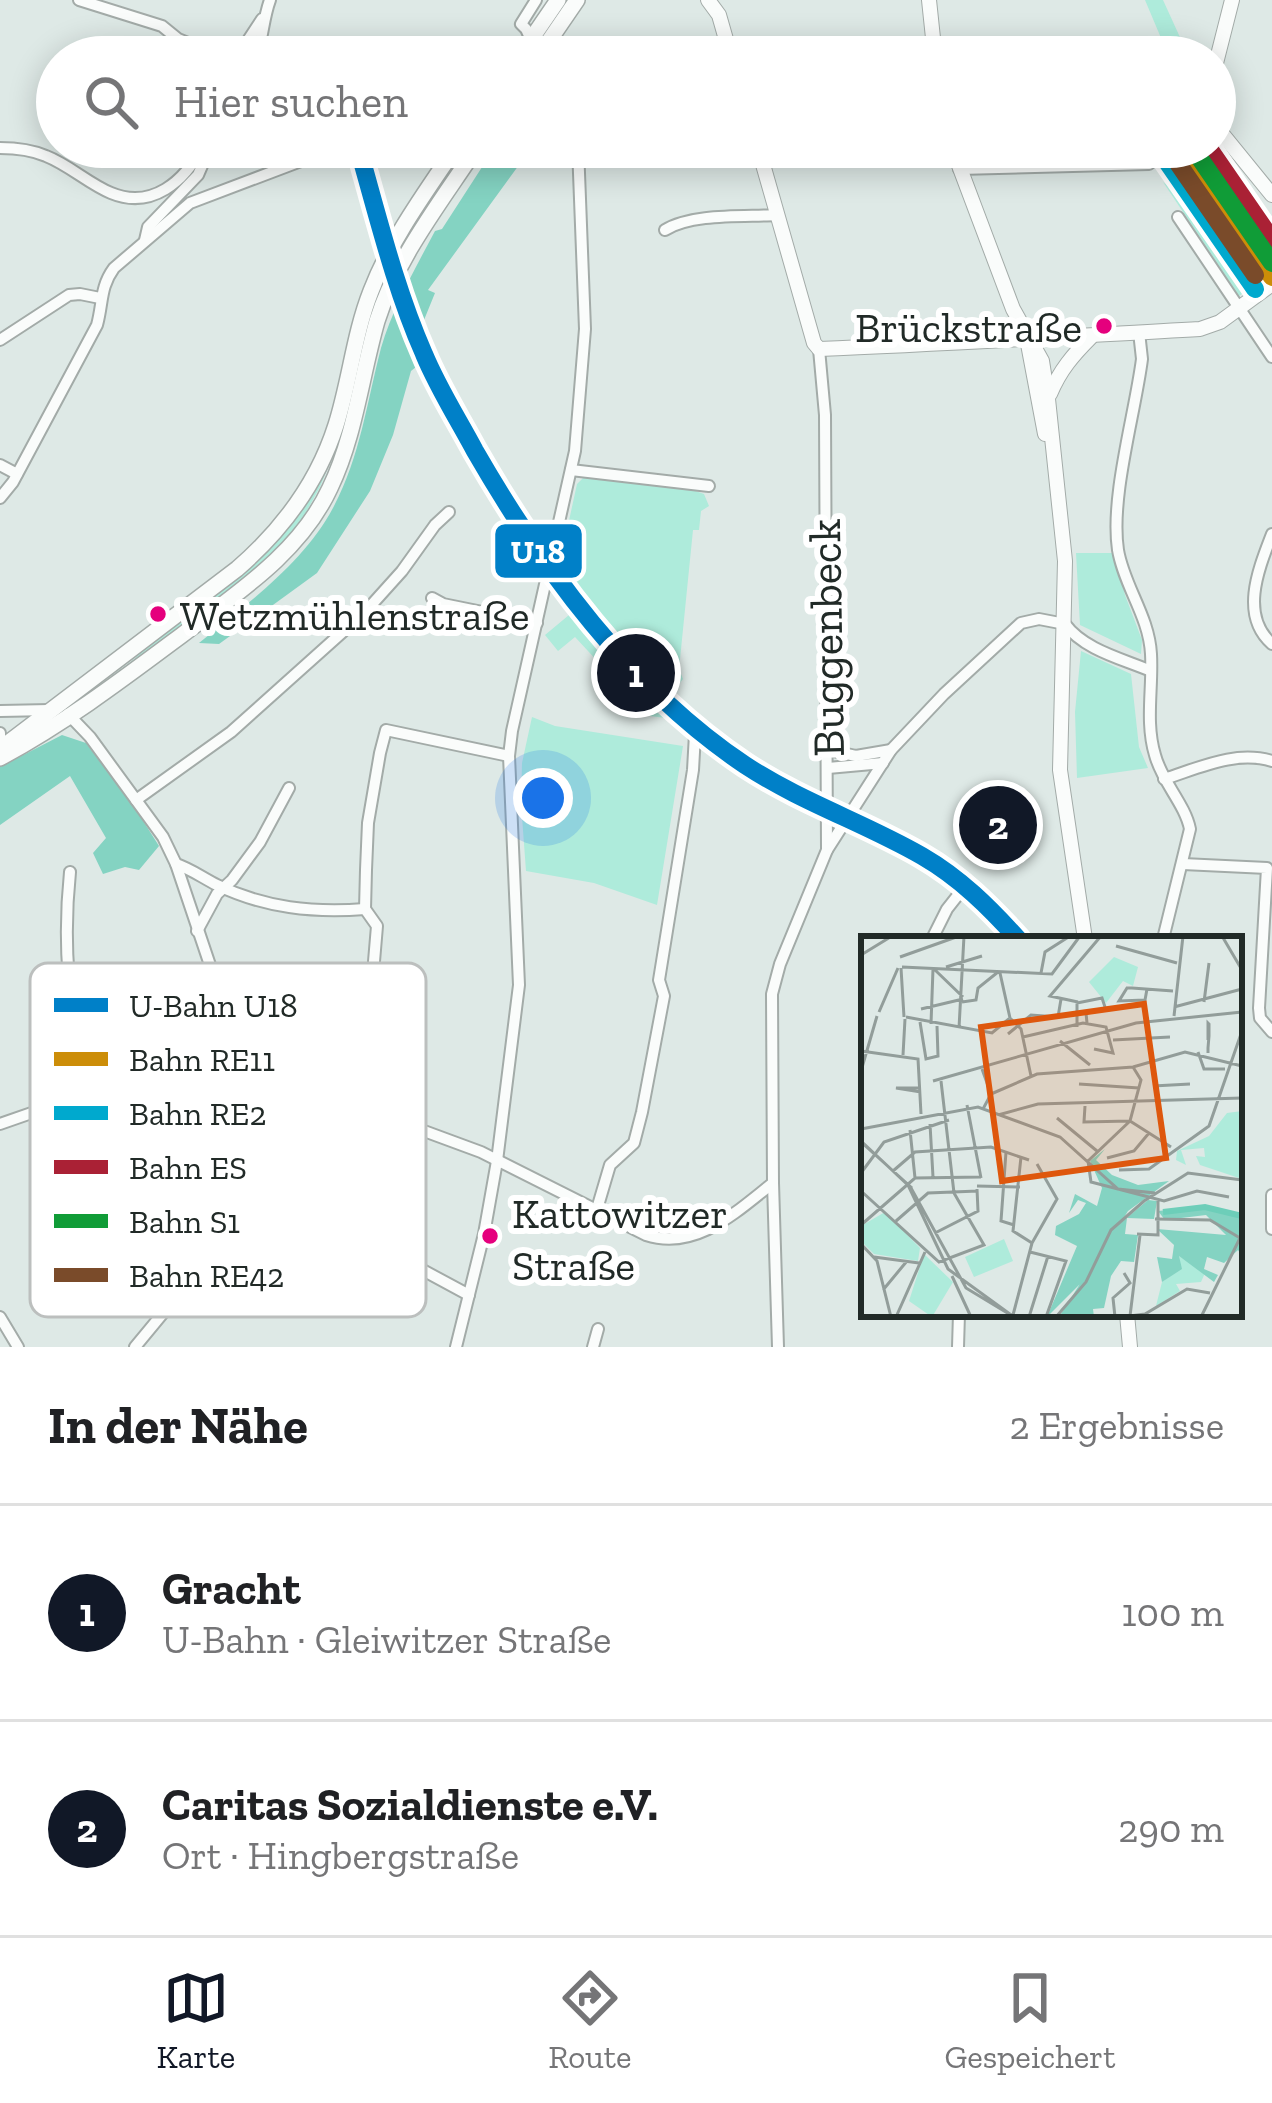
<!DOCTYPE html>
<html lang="de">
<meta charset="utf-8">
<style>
:root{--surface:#fff;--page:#f6f6f6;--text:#202124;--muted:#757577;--line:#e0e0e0;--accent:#111827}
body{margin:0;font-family:"Zilla Slab",serif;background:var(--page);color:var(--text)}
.you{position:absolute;left:543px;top:798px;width:42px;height:42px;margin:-30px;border:9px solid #fff;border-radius:50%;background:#1a73e8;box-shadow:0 0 0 18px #1a73e833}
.badge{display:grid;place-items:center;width:78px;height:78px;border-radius:50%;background:var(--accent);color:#fff;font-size:39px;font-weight:700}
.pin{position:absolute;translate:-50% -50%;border:6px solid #fff;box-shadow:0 3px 12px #0006}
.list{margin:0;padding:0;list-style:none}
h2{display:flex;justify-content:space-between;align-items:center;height:156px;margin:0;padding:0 48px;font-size:51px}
h2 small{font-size:39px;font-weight:400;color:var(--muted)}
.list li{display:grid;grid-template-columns:78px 1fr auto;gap:36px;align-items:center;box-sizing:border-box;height:216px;padding:0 48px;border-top:3px solid var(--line)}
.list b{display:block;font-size:45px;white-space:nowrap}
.list p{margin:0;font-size:39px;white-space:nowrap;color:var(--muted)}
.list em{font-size:39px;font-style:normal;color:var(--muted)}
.icon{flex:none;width:66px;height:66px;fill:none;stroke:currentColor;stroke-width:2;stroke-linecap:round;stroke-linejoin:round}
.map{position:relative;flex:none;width:1272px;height:1347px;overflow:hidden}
.search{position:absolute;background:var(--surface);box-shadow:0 6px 30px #0003;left:36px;right:36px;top:36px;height:132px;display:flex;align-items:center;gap:30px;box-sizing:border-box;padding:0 42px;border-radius:66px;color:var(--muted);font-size:45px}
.sheet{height:588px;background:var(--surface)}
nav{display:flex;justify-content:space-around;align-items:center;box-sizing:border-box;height:168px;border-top:3px solid var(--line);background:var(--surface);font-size:33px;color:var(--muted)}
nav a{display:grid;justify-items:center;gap:6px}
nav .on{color:var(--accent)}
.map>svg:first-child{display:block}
.green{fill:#aeebdb}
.forest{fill:#84d3c2}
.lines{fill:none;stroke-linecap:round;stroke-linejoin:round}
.minor-casing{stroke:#a3aba8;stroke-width:14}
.tertiary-casing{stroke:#a3aba8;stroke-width:16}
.secondary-casing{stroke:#a3aba8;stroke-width:18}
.minor{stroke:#fafcfb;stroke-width:10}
.tertiary{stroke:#fafcfb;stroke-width:14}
.secondary{stroke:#fafcfb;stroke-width:15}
.rail-1-casing{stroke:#fff;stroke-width:27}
.rail-2-casing{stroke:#fff;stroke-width:27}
.rail-3-casing{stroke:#fff;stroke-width:27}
.rail-4-casing{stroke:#fff;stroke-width:27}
.rail-5-casing{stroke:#fff;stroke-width:27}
.rail-1{stroke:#cc8d08;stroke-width:18}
.rail-2{stroke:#00a9ce;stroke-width:18}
.rail-3{stroke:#aa2135;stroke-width:18}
.rail-4{stroke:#109c37;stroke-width:18}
.rail-5{stroke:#7a4b2a;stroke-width:18}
.metro-1-casing{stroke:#fff;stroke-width:27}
.metro-1{stroke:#0080c8;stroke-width:18}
.bus-dot{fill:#e5007d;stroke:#fff;stroke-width:4.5}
.labels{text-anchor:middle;stroke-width:12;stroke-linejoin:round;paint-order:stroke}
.bus-label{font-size:42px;fill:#212a27;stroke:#fff;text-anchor:start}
.street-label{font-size:45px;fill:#212a27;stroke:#fff}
.inset-river{fill:none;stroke:#6dceb9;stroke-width:6}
.inset-road{fill:none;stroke:#929d9a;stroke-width:3}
.view{fill:#de570d;fill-opacity:0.15;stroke:#de570d;stroke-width:6}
.inset-edge{fill:none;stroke:#212a27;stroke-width:6}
.key{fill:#fff;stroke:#bcbfbe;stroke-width:3}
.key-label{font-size:33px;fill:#212a27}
.line-badge{stroke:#fff;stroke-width:4.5}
.badge-label{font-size:33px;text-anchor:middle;font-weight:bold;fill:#fff}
</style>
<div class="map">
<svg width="1272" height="1347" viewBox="0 0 1272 1347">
<rect width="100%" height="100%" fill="#dee9e6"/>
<!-- green -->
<g class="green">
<polygon points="1145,0 1163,0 1189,57 1169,57"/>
<polygon points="1163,182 1199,211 1254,285 1239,296"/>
<polygon points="329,457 332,458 320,487 294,534 266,564 91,694 89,693 133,660 154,639 247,569"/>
<polygon points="584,477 690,489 704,494 709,506 701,511 699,530 693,530 679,669 683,679 673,691 691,710 681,720 650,716 639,693 607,660 601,665 575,637 558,651 545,635 587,600 560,562 577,484"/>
<polygon points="1076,553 1115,553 1125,595 1142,640 1141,654 1080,625"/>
<polygon points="1081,651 1131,674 1139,747 1148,768 1077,778 1075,712"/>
<polygon points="532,717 555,726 683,746 657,905 594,883 526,871 521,803 522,763"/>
</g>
<!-- forest -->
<g class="forest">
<path d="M495,147H532L428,290L435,293L424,320L436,351L411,371L393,435L370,491L317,573L219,644L199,643C247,604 305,562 334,506C360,457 367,402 381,348C393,307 415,269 435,231L442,229Z"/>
<polygon points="62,735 86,743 135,808 159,846 139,870 125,867 103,874 93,853 106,838 70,776 0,825 0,767"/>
</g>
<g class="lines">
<!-- minor casing -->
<g class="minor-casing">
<g id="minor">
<polyline points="79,0 162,26 178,39 222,57"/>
<polyline points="532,42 526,29 521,24 536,0"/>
<polyline points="546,43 562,57"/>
<polyline points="237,57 262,19"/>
<path d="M256,57C263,38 263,19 270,0"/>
<path d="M0,148C16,148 32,150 46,156C69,165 89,184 111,193C152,210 185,181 202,147"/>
<polyline points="959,169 1149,164"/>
<polyline points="1178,217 1272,357"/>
<path d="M665,230C692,213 745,217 777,215"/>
<polyline points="145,240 148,227 198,175 210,147"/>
<path d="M1139,332L1142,359C1135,414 1110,497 1118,550C1124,586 1149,616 1151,654C1153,688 1145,722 1155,755C1162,782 1185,804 1190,829L1163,939"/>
<polyline points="0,340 69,295 80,294 100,298"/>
<polyline points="0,465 17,474"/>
<polyline points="571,470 709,486"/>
<path d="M0,498L13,482L97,325C103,303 100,287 114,268L190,203L338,147"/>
<path d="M1272,534C1259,568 1239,615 1272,644"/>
<polyline points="432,598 443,604 537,623"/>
<polyline points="0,711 50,710"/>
<path d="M68,714L90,737L163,837L176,864L214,977L250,1027L287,1065L340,1100L481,1152L646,1235C696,1251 736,1212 773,1183"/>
<polyline points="0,733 0,738"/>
<polyline points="828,750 856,756 891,750"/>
<polyline points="828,768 883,763"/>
<path d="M1164,779C1199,768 1235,750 1272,761"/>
<polyline points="136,800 231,732 366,611 402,571 435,525 449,512"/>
<path d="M827,850L891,750L944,694L1021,623L1039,619L1065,624C1084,650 1123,659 1151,671"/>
<path d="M176,864C191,869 203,878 217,885C265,908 313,913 365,909"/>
<polyline points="1183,864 1267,868 1259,1008 1260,1018 1272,1032"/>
<path d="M70,872C60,968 73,1094 136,1172C159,1199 193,1221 221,1243"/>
<polyline points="197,931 217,894 232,880 260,842 289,788"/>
<polyline points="932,939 947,909 962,890"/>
<polyline points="0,1124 43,1109 94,1100"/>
<polyline points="1272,1195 1272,1229"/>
<polyline points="597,1209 610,1165 634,1143 642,1112 664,996 659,980 693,770 695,734"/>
<polyline points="78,1214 137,1173"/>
<polyline points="367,1240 469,1295"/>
<polyline points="336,1274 377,1229"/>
<polyline points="0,1317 18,1347"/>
<polyline points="135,1347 221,1243 308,1149 332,1116 340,1100 363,1027 372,985 377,926 365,909 366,870 368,823 380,753 386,730 509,756"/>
<polyline points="456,1347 484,1234 497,1161 519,985 509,756 512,731 575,451 585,329 578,147"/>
<polyline points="593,1347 598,1329"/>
<polyline points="778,1347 773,1183 772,994 780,964 827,850 825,415 819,349"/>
<polyline points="958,1347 959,1314"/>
</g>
</g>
<!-- tertiary casing -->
<g class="tertiary-casing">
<g id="tertiary">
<polyline points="708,0 719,15 731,57"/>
<polyline points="929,0 935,57"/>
<polyline points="1215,67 1232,0"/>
<polyline points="1215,125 1272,195"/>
<path d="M758,147L814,343L819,349C946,344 1073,336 1200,329L1220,322L1272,284"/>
<polyline points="952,147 1013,309 1042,361 1048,399 1065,561 1060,770 1085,939"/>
<polyline points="1028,344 1045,434"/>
<path d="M1050,394C1060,370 1073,355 1091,337"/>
<polyline points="1127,1314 1130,1347"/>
</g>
</g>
<!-- secondary casing -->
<g class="secondary-casing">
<g id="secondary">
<polyline points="519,57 558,0"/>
<polyline points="538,57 577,0"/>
<path d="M0,749L237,569C282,530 318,482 336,425C350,381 354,334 371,291C391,239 425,193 456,147"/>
<path d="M0,758C65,723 123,679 182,635C237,593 300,553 330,488C355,436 361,377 377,321C397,257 441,202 477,147"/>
</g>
</g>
<!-- minor -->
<use href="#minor" class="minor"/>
<!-- tertiary -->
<use href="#tertiary" class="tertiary"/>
<!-- secondary -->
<use href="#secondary" class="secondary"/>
<!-- rail-1 casing -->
<g class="rail-1-casing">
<polyline id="rail-1" points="1182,147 1272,277"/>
</g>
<!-- rail-2 casing -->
<g class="rail-2-casing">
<polyline id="rail-2" points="1165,159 1255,289"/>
</g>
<!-- rail-3 casing -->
<g class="rail-3-casing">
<polyline id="rail-3" points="1208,147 1272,240"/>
</g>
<!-- rail-4 casing -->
<g class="rail-4-casing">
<polyline id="rail-4" points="1192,147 1272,263"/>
</g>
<!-- rail-5 casing -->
<g class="rail-5-casing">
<polyline id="rail-5" points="1175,159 1255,275"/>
</g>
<!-- rail-1 -->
<use href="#rail-1" class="rail-1"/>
<!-- rail-2 -->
<use href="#rail-2" class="rail-2"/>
<!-- rail-3 -->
<use href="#rail-3" class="rail-3"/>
<!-- rail-4 -->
<use href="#rail-4" class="rail-4"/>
<!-- rail-5 -->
<use href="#rail-5" class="rail-5"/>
<!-- metro-1 casing -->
<g class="metro-1-casing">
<path id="metro-1" d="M358,147C378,217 395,288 424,354C438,388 458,419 475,451C543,569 630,688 745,765C801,802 865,823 922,856C960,878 989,907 1018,939"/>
</g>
<!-- metro-1 -->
<use href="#metro-1" class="metro-1"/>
</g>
<!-- markers -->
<g class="bus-dot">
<circle cx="1104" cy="326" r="10"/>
<circle cx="158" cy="614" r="10"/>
<circle cx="490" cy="1236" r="10"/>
</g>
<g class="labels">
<!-- bus labels -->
<g class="bus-label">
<text x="1082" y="342" text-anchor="end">Brückstraße</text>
<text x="180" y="630">Wetzmühlenstraße</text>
<text x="512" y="1228">Kattowitzer<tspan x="512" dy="52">Straße</tspan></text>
</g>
<!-- street labels -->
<g class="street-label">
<text transform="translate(826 638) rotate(-91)" y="16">Buggenbeck</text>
</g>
</g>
<!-- overview -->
<g transform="translate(861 936)">
<rect width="381" height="381" fill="#dee9e6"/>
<path d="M253,21L277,31L272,50L262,45L245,67L228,46ZM381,175V243L339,229L335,220L344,221L343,212L320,214L325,229L315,224L316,215L348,200L366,177ZM24,276L59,312L57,325L13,318L0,305V290ZM143,303L152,325L113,341L104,321ZM63,318L92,346L71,381L48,365ZM318,320L344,337L340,346L315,348L319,355L295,370L301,346L319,333Z" fill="#aeebdb"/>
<path d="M244,213L235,224L251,239L277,249L308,245L267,275L225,342L186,381L216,310L194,299L195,290L218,278L225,267L217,264L208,277L214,258L236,270L241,252L229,225ZM287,264L296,265L293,283L266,282L264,298L277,299L273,326L260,325L250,340L243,372L232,373L233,381H198L255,291ZM344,270L381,280V320L377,314L363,327L346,321L343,333L357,339L353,346L318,320L321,333L301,346L296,321L311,323L313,309L296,293L365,299L345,279L304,284L297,275Z" fill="#84d3c2"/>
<path class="inset-river" d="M302,276L344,271L381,280"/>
<path class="inset-road" d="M361,0L381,34M255,10L316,27M0,19L31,0M39,21L98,0M41,31L191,38L219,0M85,31L121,20M40,32L43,81M74,34L102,61M139,37L149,82M180,37L184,16L209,0M286,53L284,64L258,65L266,52H271L312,55M101,66L115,64L117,52L137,36M217,66L189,60L240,0M343,66L348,27M313,71L381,53M60,73L102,63M18,76L37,32M313,80L322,0M45,81L131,97L149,82M149,82L160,93L170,140M59,86L65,123L77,120L76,90M70,88L72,33M216,91V67L241,62L245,74L225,77L226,87M98,92L103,0M147,98L170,79L197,81L200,63M162,101L222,87L245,91L252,117L233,113M252,104L309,101M199,105L229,129M0,115L57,123L60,178M337,116L343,133H364M347,117V112L348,100V88L347,87V104M42,119L44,83M272,131L280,144L269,185L227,225L230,246L303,265L336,255L368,261M121,133L130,158L122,173M0,135L16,80M72,145L275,87L381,76M218,148L278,152M292,150L329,148M58,152H35L60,156M130,158L176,138L272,131L324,116L381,130M106,169L120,242M224,170L223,186L269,185L310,211M137,179L177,168L381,162M196,182L236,215M69,188L72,241M0,193L117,171L199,201L257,253L294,257M49,194L54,242M0,205L50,252L105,352L153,381M0,206L51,252M145,216L140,285L153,289M160,221L152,295L171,307M246,222L273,215L288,197M258,234L288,233L348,190L381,95M32,235L54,216L130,211L168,224M0,237L23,206L88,184M47,249L87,333L153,381M116,250L159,251M0,255L78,326L123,309L93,257L80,145M294,283L349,284L379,302M35,285L67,257L117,255M0,289L54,242L120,241M74,297L117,275L116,253M276,298L297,299V265M0,308L16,325L30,381M169,316L205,325L185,381M13,321L58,327M91,340L110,381M22,354L46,325M152,379L171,307L196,263L176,228M269,380L279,299M35,381L64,316M168,381L187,320M195,381L225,346L250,294L283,265L327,237L381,244M254,381L252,362L269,347L263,337M261,381L284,378L326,353L349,357M340,381L379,302"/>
<path class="view" d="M283,68L305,222L141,245L120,91Z"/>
<rect width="381" height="381" class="inset-edge"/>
</g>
<!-- legend -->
<rect x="30" y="963" width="396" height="354" rx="18" class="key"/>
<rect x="54" y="998" width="54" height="14" fill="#0080c8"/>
<rect x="54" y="1052" width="54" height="14" fill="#cc8d08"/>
<rect x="54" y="1106" width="54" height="14" fill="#00a9ce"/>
<rect x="54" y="1160" width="54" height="14" fill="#aa2135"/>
<rect x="54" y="1214" width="54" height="14" fill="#109c37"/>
<rect x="54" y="1268" width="54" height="14" fill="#7a4b2a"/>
<g class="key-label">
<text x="129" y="1017">U-Bahn U18</text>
<text x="129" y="1071">Bahn RE11</text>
<text x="129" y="1125">Bahn RE2</text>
<text x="129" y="1179">Bahn ES</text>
<text x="129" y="1233">Bahn S1</text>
<text x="129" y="1287">Bahn RE42</text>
</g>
<rect class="line-badge" x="493" y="522" width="91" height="58" rx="12" fill="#0080c8"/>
<g class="badge-label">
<text x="538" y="563">U18</text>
</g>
</svg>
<div class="you"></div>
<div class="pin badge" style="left:636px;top:673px">1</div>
<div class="pin badge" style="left:998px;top:825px">2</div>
<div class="search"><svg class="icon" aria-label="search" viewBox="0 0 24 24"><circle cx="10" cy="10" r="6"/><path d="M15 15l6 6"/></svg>Hier suchen</div>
</div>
<section class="sheet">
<h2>In der Nähe<small>2 Ergebnisse</small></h2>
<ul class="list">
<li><span class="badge">1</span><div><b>Gracht</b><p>U-Bahn · Gleiwitzer Straße</p></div><em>100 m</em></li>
<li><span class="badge">2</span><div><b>Caritas Sozialdienste e.V.</b><p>Ort · Hingbergstraße</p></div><em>290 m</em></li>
</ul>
</section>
<nav>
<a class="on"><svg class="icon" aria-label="map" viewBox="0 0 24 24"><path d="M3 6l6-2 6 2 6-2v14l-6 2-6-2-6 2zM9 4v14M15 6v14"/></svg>Karte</a>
<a><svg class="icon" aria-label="directions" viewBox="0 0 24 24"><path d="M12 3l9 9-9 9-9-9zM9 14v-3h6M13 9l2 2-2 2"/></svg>Route</a>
<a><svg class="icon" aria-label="saved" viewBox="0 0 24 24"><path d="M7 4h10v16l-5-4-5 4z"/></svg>Gespeichert</a>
</nav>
